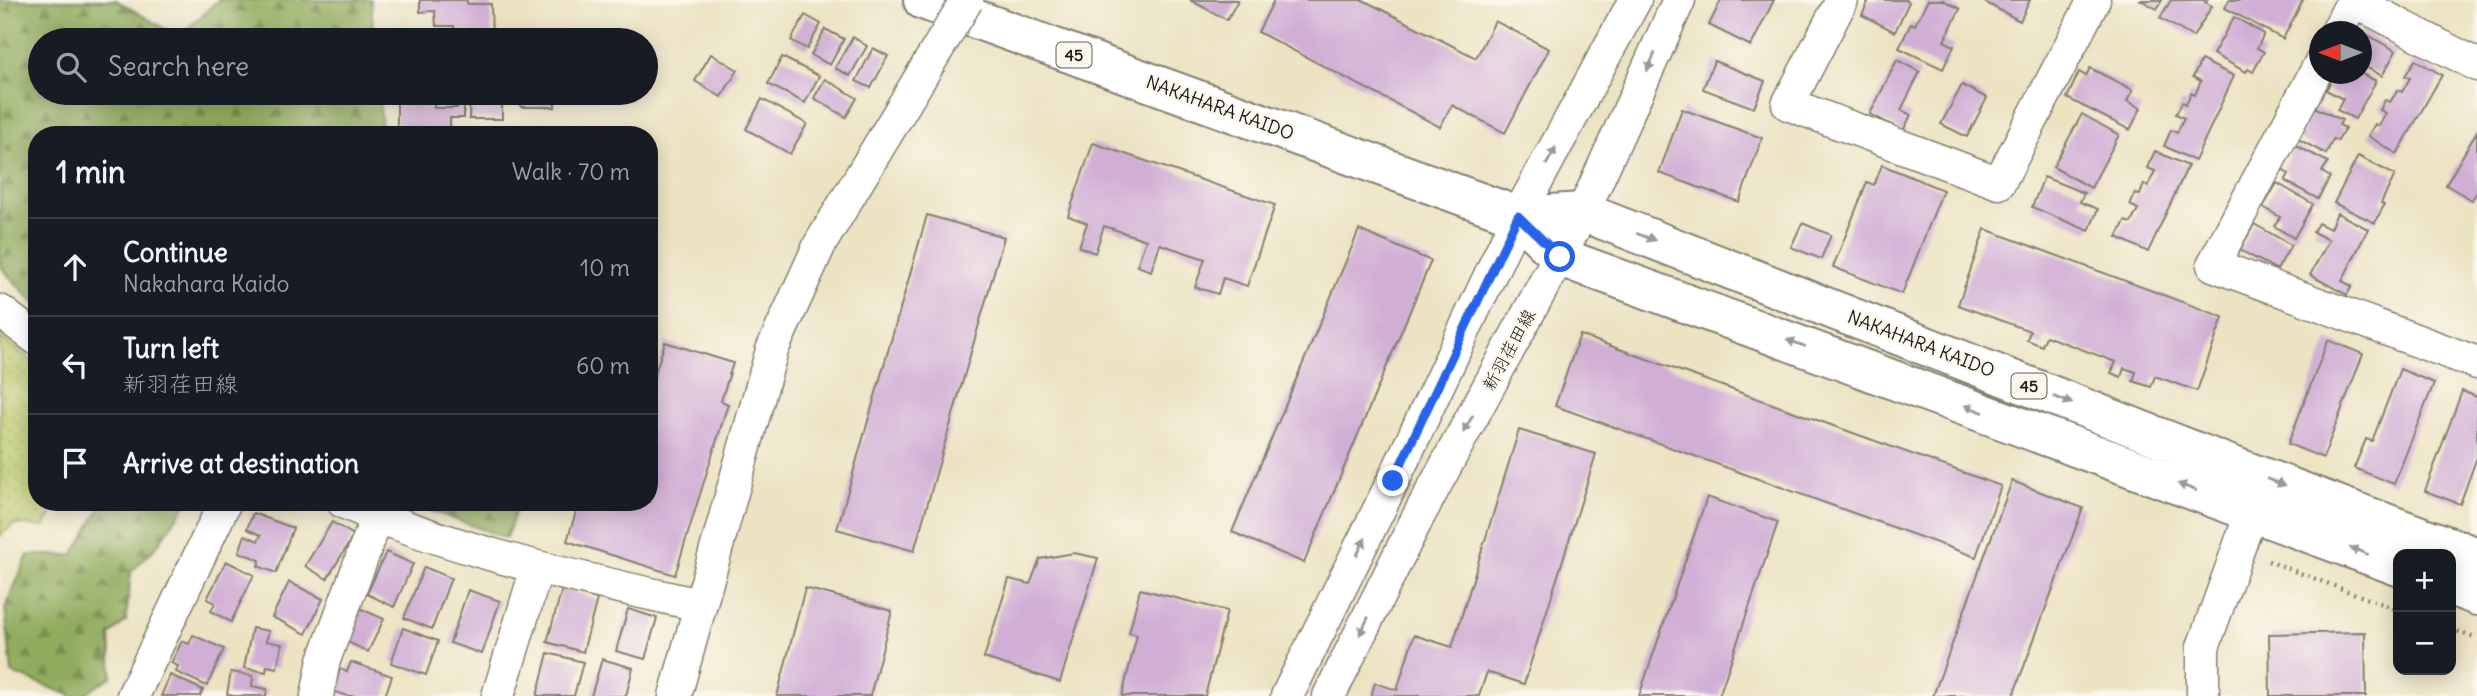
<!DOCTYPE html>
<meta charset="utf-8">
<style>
:root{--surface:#171b24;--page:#242831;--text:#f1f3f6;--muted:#9ea1a6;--line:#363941}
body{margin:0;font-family:Delius,"Klee One",sans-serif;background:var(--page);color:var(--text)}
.controls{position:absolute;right:21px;bottom:21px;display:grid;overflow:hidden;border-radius:14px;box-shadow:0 4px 18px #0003}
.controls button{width:63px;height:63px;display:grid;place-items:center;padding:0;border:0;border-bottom:2px solid var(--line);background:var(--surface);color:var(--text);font:35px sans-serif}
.compass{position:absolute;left:2309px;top:21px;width:63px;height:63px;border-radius:50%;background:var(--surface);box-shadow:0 4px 18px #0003;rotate:270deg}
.stop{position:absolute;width:21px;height:21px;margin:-16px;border:5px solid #2563eb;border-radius:50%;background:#fff}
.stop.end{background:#2563eb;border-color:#fff;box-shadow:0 2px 7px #0008}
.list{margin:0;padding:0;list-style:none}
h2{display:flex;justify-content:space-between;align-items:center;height:91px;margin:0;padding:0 28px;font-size:30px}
h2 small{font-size:23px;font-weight:400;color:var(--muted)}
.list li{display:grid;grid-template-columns:46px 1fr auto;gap:21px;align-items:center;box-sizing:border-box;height:98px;padding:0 28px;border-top:2px solid var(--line)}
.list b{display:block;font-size:26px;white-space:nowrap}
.list p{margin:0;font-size:23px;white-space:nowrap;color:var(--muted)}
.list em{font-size:23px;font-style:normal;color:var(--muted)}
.icon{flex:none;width:38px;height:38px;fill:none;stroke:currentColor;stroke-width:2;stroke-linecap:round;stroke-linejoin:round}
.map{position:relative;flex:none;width:2477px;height:696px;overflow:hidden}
.search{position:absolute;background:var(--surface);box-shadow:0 4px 18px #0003;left:28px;top:28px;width:630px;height:77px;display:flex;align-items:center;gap:18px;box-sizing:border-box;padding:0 24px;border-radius:38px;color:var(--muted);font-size:26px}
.panel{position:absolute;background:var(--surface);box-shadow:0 4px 18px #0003;left:28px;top:126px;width:630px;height:385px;border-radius:28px}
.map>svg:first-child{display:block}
.green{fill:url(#green-dots);stroke:#6a7243;stroke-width:2}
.forest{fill:url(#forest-firs);stroke:#57643d;stroke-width:2}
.building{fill:#d1afd5}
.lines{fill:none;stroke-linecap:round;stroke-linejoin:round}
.minor-casing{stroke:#848070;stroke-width:35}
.major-casing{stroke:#848070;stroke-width:42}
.path{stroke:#848070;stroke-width:4.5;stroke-dasharray:2 5;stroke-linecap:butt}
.minor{stroke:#fff;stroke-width:32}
.major{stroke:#fff;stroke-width:38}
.minor-bridge-casing{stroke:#848070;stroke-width:35;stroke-linecap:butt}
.minor-bridge{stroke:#fff;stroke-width:32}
.oneway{fill:#999}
.route{stroke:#2563eb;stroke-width:9}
.labels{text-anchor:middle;stroke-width:5;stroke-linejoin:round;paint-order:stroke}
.shield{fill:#fbf7ec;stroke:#5f5e5a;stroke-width:2}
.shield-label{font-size:16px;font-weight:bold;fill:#1c1c1c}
.street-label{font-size:18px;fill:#1c1c1c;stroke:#fbf7ec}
</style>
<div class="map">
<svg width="2477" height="696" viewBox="0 0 2477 696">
<defs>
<pattern id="green-dots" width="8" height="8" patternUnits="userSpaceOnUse" patternTransform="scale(1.75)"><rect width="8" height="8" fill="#b9c76a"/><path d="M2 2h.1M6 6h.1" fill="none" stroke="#9eaa5b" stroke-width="1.8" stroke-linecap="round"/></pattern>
<pattern id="forest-firs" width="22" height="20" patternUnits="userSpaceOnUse" patternTransform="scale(1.75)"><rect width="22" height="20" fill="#92ac5e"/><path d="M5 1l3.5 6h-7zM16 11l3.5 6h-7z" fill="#768b4d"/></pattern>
</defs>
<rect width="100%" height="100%" fill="#fbf7ec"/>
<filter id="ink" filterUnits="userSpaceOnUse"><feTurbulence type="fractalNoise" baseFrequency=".0143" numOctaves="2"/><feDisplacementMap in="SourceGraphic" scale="14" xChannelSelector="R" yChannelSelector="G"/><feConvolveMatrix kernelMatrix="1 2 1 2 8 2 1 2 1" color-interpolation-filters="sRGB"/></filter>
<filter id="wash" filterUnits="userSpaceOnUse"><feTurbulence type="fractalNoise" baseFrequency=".00686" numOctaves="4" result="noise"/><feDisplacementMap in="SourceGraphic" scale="28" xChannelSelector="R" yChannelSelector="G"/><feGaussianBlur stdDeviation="1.57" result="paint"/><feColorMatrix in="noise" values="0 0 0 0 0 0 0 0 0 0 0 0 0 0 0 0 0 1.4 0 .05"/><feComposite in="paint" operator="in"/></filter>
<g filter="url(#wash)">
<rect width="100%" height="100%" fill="#ece3c3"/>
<!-- green -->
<polygon class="green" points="0,337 37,364 37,502 58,502 44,527 13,524 0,536"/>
<!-- forest -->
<g class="forest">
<polygon points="0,0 116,0 179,37 218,0 371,0 374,40 40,40 40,93 379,93 382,135 37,135 37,306 0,266"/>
<polygon points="104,502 188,502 156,547 131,572 126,621 110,635 112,676 82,696 72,696 12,673 5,608 28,555 73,555"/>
<polygon points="407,502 519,502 506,538"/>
</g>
<g id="blocks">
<!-- building -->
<g class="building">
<polygon points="420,0 467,0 467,4 491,4 492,40 455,40 454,26 436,26 435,11 420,12"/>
<polygon points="1190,0 1238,0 1227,20"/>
<polygon points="1274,0 1363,0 1476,58 1495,21 1549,49 1505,133 1452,105 1440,127 1258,32"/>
<polygon points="1721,0 1774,0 1751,46 1709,25"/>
<polygon points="1869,0 1905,0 1909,2 1895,32 1862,15"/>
<polygon points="1928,0 1943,0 1960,9 1944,41 1954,46 1943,69 1899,48 1911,23 1915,25"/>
<polygon points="1981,0 2030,0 2020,21"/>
<polygon points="2141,0 2162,0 2157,9"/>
<polygon points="2171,0 2207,0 2205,2 2212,6 2193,37 2160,18"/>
<polygon points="2229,0 2303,0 2283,39 2225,8"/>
<polygon points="805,15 821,24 807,49 791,40"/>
<polygon points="2234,17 2264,34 2257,48 2264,52 2253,72 2248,69 2246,72 2213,54"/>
<polygon points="825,29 844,39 830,65 811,55"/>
<polygon points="2362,32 2396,51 2382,76 2362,65"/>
<polygon points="853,37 867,46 850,76 835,68"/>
<polygon points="873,48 888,56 871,88 856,81"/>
<polygon points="711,54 738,70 721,97 695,81"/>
<polygon points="782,57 819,76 805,103 768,84"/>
<polygon points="1897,60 1920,72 1901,110 1911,115 1903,131 1870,114"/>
<polygon points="2201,60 2234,76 2195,161 2164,146 2171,130 2177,133 2184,118 2176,114 2182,102 2186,104 2191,93 2195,95 2201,81 2193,77"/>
<polygon points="2415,60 2442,75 2397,154 2368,136 2375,124 2379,126 2386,113 2380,110 2385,100 2390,102 2398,90 2402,92 2410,78 2405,76"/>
<polygon points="1714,61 1765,81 1754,108 1703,89"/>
<polygon points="2090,68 2133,90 2127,101 2141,108 2130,130 2067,98 2079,72 2086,76"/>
<polygon points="2335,74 2362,74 2376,81 2355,119 2337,110 2343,99 2326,90"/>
<polygon points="825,79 857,98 846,117 814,98"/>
<polygon points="1962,85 1987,98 1967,137 1941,124"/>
<polygon points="397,93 434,93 434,108 457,108 457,96 464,96 464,118 450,118 450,133 397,135"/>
<polygon points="470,93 502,93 502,119 469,119"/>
<rect x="521" y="93" width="34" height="14"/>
<polygon points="762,99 807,124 790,154 746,129"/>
<polygon points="2314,107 2342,120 2339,125 2345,128 2338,141 2333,139 2326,154 2298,139"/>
<polygon points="1682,109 1762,138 1739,202 1659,173"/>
<polygon points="2082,114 2119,135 2091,188 2053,167"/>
<polygon points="2477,131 2477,192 2472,200 2446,185"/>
<polygon points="1093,143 1275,205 1247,286 1223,278 1218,294 1195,287 1205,259 1160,244 1151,271 1137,266 1146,240 1104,226 1095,253 1079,247 1087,223 1068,216"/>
<polygon points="2295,145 2328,162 2322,172 2330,177 2318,199 2285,181 2289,174 2282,170"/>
<polygon points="2155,151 2188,166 2148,252 2117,237 2125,221 2131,223 2138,209 2130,205 2135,193 2140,195 2144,184 2148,186 2155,171 2147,168"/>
<polygon points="2358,156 2395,175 2381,203 2384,205 2375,223 2334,203"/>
<polygon points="1882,165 1943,190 1902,294 1833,267 1867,182 1874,185"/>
<polygon points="2044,177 2084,193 2080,202 2098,209 2089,231 2032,207"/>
<polygon points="2277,183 2313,204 2294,238 2274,226 2280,217 2263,207"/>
<polygon points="2337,213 2368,229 2342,281 2352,286 2347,295 2310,275 2329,240 2313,232 2318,223 2330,229"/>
<polygon points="927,215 1004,237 914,551 837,529"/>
<polygon points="1802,223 1831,235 1821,259 1791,247"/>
<polygon points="2254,224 2291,245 2277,270 2240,250"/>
<polygon points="1985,229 2223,317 2197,391 2155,376 2151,387 2133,381 2136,372 2124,368 2121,377 2111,373 2116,362 2046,336 2042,346 2027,340 2030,331 1958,305"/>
<polygon points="1359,230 1431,261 1304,563 1232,532"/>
<polygon points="1580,335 2001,486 1976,557 1555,406"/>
<polygon points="2328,340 2363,354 2323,458 2288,444"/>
<polygon points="665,342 733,363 721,401 728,404 675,575 567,541 579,502 649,502 649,392"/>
<polygon points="2400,369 2434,383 2394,484 2354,468 2366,439 2372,441"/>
<polygon points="2462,391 2477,397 2477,457 2460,504 2425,491"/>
<polygon points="1519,430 1596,454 1524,684 1487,672 1479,696 1371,696 1375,683 1397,690 1414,635 1452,647"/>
<polygon points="2012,481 2083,508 2013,696 1933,696"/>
<polygon points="1707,497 1778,522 1719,696 1639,696"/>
<polygon points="253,513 293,528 276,573 258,566 260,560 239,552 245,535 258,541 261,535 247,529"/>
<polygon points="332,522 354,535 327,579 305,566"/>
<polygon points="386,552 413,564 394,607 367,594"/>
<polygon points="1074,553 1098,558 1060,682 984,658 1009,579 1030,584 1040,559"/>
<polygon points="226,561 254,575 231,622 211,611 215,603 207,599"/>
<polygon points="424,567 451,578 432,629 404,618"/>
<polygon points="289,582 323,599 306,634 272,617"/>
<polygon points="805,588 892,611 870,696 777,696"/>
<polygon points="562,589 597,599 583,652 547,642"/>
<polygon points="1140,589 1227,611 1205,696 1122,696 1137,635 1129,633"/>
<polygon points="468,590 500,601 482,654 450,643"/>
<polygon points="359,608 384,619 368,652 344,640"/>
<polygon points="628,609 657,618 645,659 616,651"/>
<polygon points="252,628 269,631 266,641 282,644 277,668 267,666 266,672 244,668"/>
<polygon points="403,628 438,641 426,675 391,663"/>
<polygon points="2365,632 2366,696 2270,696 2269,634"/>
<polygon points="193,635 224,649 207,686 176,672 178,666 171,663 182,641 189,644"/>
<polygon points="548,653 583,662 574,696 537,696"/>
<polygon points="602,659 633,668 626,696 591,696"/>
<polygon points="351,662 392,676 385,696 348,696 333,691 340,669 347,672"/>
<polygon points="231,672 253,676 252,686 267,689 266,696 233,696 227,694"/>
<polygon points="170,675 203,690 200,696 161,696"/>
</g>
</g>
</g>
<g filter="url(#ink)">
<use href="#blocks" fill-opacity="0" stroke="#848070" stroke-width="2"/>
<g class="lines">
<!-- minor casing -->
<g class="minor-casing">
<g id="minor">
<polyline points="1842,0 1788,104 1999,183 2094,0"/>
<polyline points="2352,0 2477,65"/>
<polyline points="2337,32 2353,0"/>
<polyline points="2320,64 2213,265 2477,363"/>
<polyline points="0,311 37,339"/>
<path d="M343,502C457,552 579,578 699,605"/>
<polyline points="133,696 225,502"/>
<polyline points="317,696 324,660 377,517"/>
<polyline points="498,696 537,568"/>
<polyline points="675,696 772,350 820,244 870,161"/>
<polyline points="1287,696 1393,481 1518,216 1635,0"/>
<polyline points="1329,696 1418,517 1583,212 1679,0"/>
<polyline points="2203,696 2203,647 2252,511"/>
</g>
</g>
<!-- major casing -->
<g class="major-casing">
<g id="major">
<polyline points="923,0 1518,216 1583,212 2225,463 2477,557"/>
<polyline points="1518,216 1560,257 2398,566"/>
<polyline points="2451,586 2477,596"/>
</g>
</g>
<!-- path -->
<g class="path">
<polyline points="2268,561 2398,610"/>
<polyline points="2451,629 2477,639"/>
</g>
<!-- minor -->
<use href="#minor" class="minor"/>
<!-- major -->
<use href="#major" class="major"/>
<!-- minor-bridge casing -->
<g class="minor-bridge-casing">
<polyline id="minor-bridge" points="870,161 967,0"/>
</g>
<!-- minor-bridge -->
<use href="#minor-bridge" class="minor-bridge"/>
</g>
<!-- one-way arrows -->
<defs><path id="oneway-solid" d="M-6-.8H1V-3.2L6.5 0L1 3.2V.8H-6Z" transform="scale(1.75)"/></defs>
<g class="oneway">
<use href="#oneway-solid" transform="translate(1651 62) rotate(114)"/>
<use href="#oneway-solid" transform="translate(1551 156) rotate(-62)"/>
<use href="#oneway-solid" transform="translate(1646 237) rotate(21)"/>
<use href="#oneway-solid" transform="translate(1796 343) rotate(-160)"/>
<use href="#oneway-solid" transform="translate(2063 400) rotate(21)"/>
<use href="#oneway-solid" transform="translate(1974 409) rotate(-160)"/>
<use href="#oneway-solid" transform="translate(1468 424) rotate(119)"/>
<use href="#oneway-solid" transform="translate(2276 482) rotate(21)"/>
<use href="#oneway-solid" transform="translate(2187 487) rotate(-160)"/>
<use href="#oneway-solid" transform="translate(1361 547) rotate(-64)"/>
<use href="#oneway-solid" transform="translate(2359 551) rotate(-159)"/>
<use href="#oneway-solid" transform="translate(1364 626) rotate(116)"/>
</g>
</g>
<g class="lines" filter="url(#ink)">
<!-- route -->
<polyline class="route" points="1393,481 1518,216 1560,257"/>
</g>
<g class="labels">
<!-- shield labels -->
<g class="shield">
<rect x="1056.5" y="42.5" width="35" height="25" rx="5"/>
<rect x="2011.5" y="373.5" width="35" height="25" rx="5"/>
</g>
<g class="shield-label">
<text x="1074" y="61">45</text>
<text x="2029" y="392">45</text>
</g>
<!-- street labels -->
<g class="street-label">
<text transform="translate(1220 108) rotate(20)" y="6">NAKAHARA KAIDO</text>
<text transform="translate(1921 344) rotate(21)" y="6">NAKAHARA KAIDO</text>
<text transform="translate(1509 350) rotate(-61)" y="6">新羽荏田線</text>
</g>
</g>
</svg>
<div class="controls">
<button>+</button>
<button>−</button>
</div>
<svg class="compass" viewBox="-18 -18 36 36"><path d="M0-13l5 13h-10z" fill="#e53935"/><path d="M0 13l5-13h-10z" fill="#9ea1a6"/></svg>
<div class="stop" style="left:1560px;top:257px"></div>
<div class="stop end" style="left:1393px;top:481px"></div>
<div class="search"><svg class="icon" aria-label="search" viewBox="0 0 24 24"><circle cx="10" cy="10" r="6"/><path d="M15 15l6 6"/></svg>Search here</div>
<section class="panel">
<h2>1 min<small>Walk · 70 m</small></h2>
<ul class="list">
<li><svg class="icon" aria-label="ahead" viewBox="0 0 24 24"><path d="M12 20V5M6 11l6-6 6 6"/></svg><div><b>Continue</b><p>Nakahara Kaido</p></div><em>10 m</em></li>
<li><svg class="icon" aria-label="left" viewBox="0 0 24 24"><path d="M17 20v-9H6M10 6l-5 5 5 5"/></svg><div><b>Turn left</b><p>新羽荏田線</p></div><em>60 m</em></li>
<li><svg class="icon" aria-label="arrive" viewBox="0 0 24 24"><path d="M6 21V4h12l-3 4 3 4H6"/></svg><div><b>Arrive at destination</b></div></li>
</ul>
</section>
</div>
